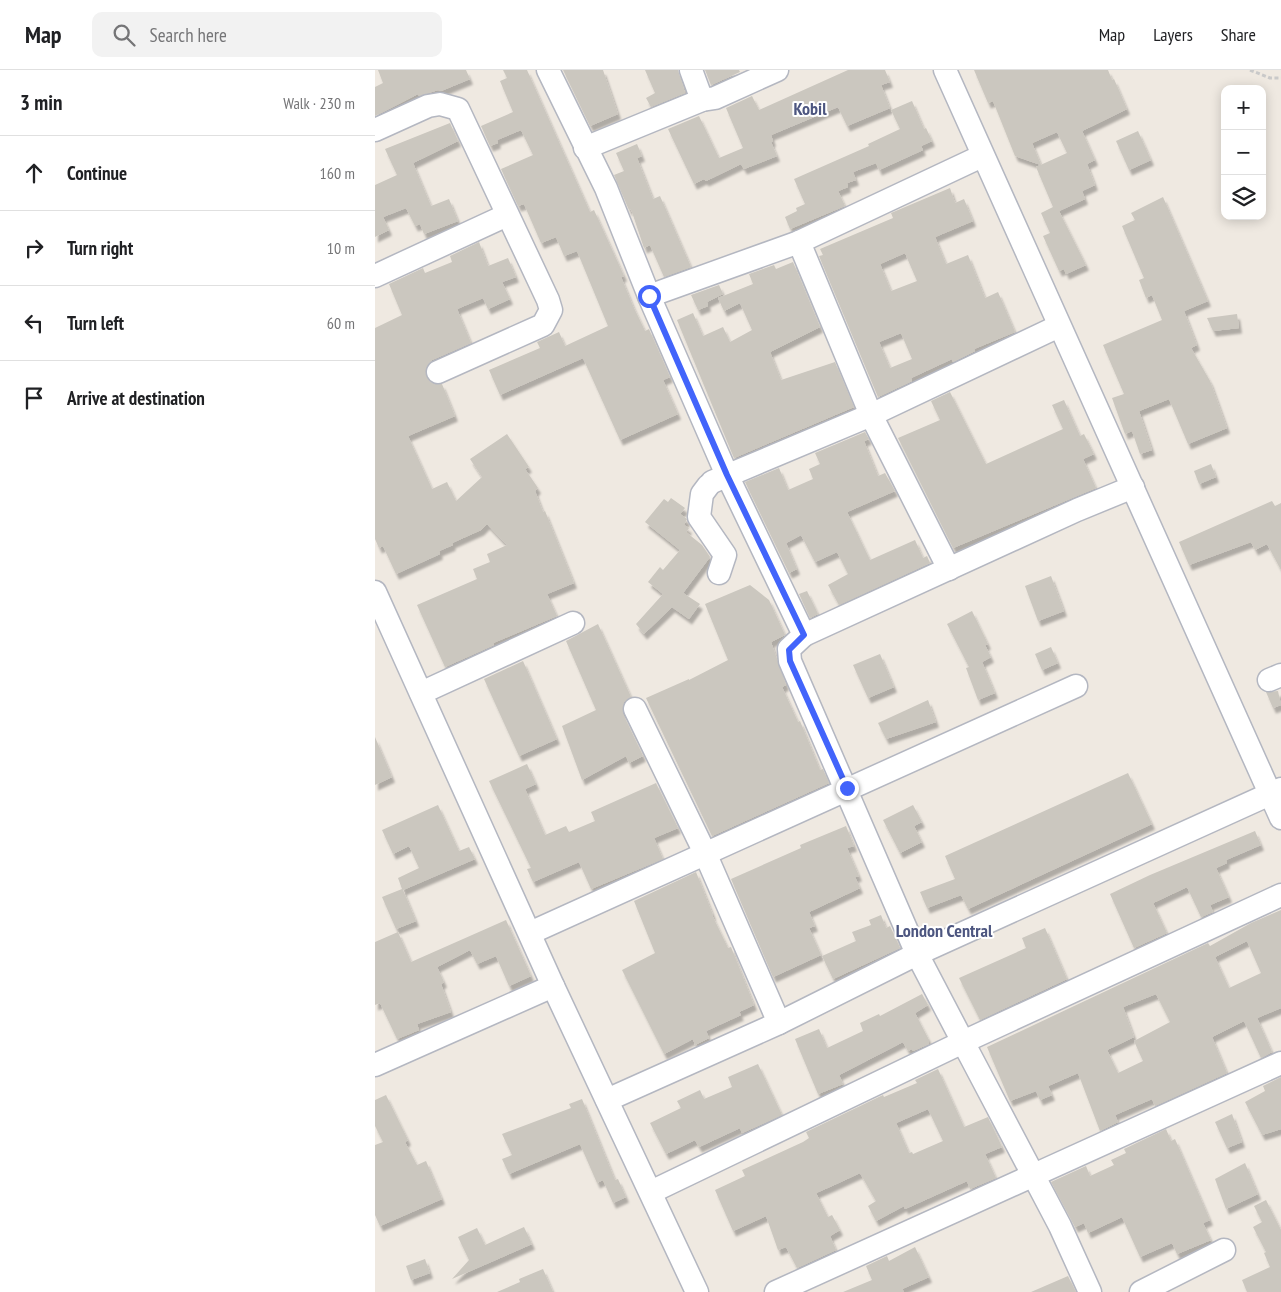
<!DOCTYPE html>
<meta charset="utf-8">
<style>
:root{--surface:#fff;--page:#f2f2f2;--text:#202124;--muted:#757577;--line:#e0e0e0}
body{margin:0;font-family:"PT Sans Narrow",sans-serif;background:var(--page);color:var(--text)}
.controls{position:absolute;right:15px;top:15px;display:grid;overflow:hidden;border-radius:10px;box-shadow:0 2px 12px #0003}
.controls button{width:45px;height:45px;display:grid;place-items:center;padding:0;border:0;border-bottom:1px solid var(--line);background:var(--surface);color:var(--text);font:25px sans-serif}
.stop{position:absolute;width:15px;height:15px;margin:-11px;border:4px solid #4264fb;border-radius:50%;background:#fff}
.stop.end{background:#4264fb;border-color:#fff;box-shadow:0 1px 5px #0008}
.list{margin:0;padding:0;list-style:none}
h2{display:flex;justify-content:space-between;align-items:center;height:65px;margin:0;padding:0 20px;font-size:21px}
h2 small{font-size:16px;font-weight:400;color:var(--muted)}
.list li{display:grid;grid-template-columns:32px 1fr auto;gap:15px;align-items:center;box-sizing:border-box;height:75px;padding:0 20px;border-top:1px solid var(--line)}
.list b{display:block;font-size:19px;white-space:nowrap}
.list em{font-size:16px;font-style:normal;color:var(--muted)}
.icon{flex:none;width:28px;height:28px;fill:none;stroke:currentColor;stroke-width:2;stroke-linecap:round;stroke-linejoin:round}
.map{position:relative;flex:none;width:906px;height:1222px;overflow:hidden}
header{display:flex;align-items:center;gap:30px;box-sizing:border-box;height:70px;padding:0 25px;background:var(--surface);border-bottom:1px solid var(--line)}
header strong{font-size:24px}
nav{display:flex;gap:28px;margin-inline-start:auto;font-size:18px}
.search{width:350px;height:45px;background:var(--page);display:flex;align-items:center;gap:12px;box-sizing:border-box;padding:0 18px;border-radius:10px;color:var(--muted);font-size:19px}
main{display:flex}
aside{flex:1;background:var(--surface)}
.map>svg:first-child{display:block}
.building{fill:#cbc7bf;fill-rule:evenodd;filter:url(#shadow)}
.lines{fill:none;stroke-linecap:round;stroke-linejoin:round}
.minor-casing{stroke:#b4b7c1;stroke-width:25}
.path{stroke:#c9c9c9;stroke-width:3;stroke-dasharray:4 2.5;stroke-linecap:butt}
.minor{stroke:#fff;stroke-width:22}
.route{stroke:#4264fb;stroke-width:6}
.labels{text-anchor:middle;stroke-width:4;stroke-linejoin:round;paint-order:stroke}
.quarter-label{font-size:18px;font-weight:bold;fill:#4d5680;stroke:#fff}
</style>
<header>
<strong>Map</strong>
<div class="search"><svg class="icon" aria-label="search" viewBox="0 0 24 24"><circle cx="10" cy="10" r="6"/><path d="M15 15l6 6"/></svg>Search here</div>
<nav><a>Map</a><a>Layers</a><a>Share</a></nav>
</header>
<main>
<aside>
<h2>3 min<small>Walk · 230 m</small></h2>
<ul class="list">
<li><svg class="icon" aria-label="ahead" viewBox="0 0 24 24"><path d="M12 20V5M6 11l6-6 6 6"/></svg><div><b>Continue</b></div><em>160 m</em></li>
<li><svg class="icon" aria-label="right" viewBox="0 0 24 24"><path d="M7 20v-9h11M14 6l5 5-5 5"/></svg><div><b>Turn right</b></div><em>10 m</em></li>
<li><svg class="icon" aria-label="left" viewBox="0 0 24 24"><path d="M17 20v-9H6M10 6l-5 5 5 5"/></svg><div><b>Turn left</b></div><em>60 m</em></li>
<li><svg class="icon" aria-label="arrive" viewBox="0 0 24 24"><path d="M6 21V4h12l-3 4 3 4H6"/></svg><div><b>Arrive at destination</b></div></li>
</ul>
</aside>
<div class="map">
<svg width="906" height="1222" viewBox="0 0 906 1222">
<defs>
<filter id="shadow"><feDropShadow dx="3" dy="5.5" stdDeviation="1" flood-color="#0004"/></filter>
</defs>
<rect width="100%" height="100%" fill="#efe9e1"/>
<!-- building -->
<g class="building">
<polygon points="3,0 91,0 95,9 66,21 63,20 44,26 43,24 0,46 0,17 8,13"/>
<polygon points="128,0 152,0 215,142 219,140 249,206 246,207 258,236 270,261 274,259 295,307 288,310 303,344 245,370 208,288 125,325 114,300 165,278 162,272 184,262 190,276 233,256 202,181 189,186 181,167 166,173 149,134 143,136 126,99 158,85 146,60 122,70 123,73 115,76 106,56 138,42 125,11 132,8"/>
<polygon points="188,0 228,0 243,44 215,56"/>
<polygon points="270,0 303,0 310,23 276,37 271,28 280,23"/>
<polygon points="330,0 364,0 365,2 336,15"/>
<polygon points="473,0 510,0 515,12 506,15 515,38 472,56 463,37 396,65 398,71 396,72 402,86 369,99 366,94 331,111 329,109 319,114 293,59 324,46 344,88 368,78 351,38 377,26 384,40"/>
<polygon points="599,0 733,0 737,10 739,9 752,39 707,61 720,90 712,94 720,115 707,121 710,129 684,141 711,195 691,204 689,199 684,201 668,166 675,163 666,143 678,137 661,97 692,83 682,62 657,73 666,95 640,86 618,31 613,33"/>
<polygon points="537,31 549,59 551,58 557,71 546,76 548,80 504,100 501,93 478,102 481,110 472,113 473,117 463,121 470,136 415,159 410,147 422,141 421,138 430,134 419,109 494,76 493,74 525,59 516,40"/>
<polygon points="75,53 83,71 38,93 56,136 74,129 83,151 49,164 45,154 40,156 31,138 8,147 14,160 0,167 0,115 22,105 10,79"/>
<polygon points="763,61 776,90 754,100 741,71"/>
<polygon points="262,74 267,86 262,88 278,129 285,126 316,197 289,207 275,175 269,178 256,139 254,140 239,105 249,101 241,83"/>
<path d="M575,118L580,133L589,129L598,151L560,167L571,194L593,185L610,228L623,222L640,262L599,279L600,281L578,292L577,289L536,308L537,311L503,327L444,186L448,185L445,179L518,148L516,143ZM530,183L542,211L516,221L505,194ZM526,263L537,289L515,298L504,272Z"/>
<polygon points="788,127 833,231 809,241 822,275 816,278 835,311 852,358 813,374 794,329 764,341 777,380 765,384 757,361 750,364 737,328 749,324 728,275 787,250 777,225 771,228 764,210 769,208 747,156 760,150 756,143"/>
<polygon points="104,172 113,196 133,188 141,207 127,212 135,229 113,239 108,228 82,239 96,273 57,290 50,301 55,312 67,314 80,346 33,366 57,419 72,412 81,431 107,407 95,389 132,364 154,397 150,399 163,418 160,421 168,442 170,441 199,513 172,524 182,546 118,573 119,575 70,597 42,535 102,509 98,499 115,492 112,484 132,475 112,454 106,460 77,473 78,475 64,481 65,484 21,504 8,476 4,478 0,469 0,258 27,245 14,214 48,198 50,203 77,192 75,186"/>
<polygon points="418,192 445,257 395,282 406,310 460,292 479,337 359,388 302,250 318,243 328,266 348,257 355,272 377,260 365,233 349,241 343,228 378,214 374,204 399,195 401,199"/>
<polygon points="344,215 348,224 332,232 333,236 323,240 316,225"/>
<polygon points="862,244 864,258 838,261 832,248"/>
<polygon points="575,322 611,394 688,359 677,335 689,330 705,366 709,364 719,384 708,389 721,418 578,478 523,368 565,350 556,331"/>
<polygon points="490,362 494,369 489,371 503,406 510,403 520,421 472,442 495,490 540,470 548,488 552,486 555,493 464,535 453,515 473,504 462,482 440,492 426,465 411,473 422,499 414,503 370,412 404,398 413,420 438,409 434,399 445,394 440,383"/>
<polygon points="836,394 841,407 824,414 819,401"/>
<polygon points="296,428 310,438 305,444 312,449 309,455 314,458 311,462 327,475 335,487 308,523 325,534 314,549 297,537 269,564 261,554 288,524 273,512 285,497 288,500 305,480 270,452 289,429 293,432"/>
<polygon points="897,431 900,436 906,433 906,500 892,474 880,480 876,472 814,495 804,472"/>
<polygon points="676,506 689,541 663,551 650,516"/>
<polygon points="375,515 394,530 410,565 396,572 411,615 407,617 423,652 425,651 445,700 448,699 454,713 337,766 271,628 314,609 314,610 353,590 330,534"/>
<polygon points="432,521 443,544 435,548 424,524"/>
<polygon points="597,541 613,574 610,575 616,587 607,592 620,623 603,630 591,598 594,597 572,554"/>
<polygon points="223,554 256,627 249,632 248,644 268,686 254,693 251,686 207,710 187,656 221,640 191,571"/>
<polygon points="676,577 683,593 667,600 660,584"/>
<polygon points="505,584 519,617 493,628 478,595"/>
<polygon points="148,591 182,669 144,686 109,609"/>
<polygon points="903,621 906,635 898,638 891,622"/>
<polygon points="553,630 561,652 511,669 503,653"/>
<polygon points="0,667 17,707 0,715"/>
<polygon points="152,694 161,714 150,719 170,765 191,756 194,762 220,751 216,742 281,713 303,758 279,768 288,789 216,819 204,792 158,812 152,799 156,798 114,711"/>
<polygon points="753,703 777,754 593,839 586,825 552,838 545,822 580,809 570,786"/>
<polygon points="63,735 84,781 94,777 100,789 28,820 41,851 21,859 7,827 27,819 23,808 44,798 34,776 18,784 7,760"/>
<polygon points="538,735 547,752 539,756 547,772 525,783 508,750"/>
<polygon points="471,756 479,776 472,778 484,806 480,807 485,818 434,842 440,856 434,858 446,885 398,907 356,809 426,778 425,775"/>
<polygon points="880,761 886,775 851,790 852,793 841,798 854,827 835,835 838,842 826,847 812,817 778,833 792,863 759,878 735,824 775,805"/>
<polygon points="321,802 338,845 337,845 353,878 356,877 379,935 364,942 366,945 331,961 334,968 320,975 318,969 289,984 247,900 280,883 259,831"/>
<path d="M906,840V938L882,948L897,982L886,988L869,951L837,967L852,1003L780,1036L777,1029L740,1045L743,1052L725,1061L703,1003L673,1016L677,1025L665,1030L661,1021L635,1031L612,977L833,873L835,876L876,853ZM872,871L886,903L854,918L840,887ZM781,924L795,952L759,971L768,991L743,1003L732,980L759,967L748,937Z"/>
<polygon points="506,845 511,858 515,856 525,878 458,909 447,886 481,871 477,862 496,855 494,850"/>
<polygon points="131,850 156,906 134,916 121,886 102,894 95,880 62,897 69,912 66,914 76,942 42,954 44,960 22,969 5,933 0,935 0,872 23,862 36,892"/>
<polygon points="670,858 692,909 605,950 584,908 651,878 647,868"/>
<polygon points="547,924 553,935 540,943 554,970 554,974 538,981 537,979 533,981 528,972 464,1005 468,1014 443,1024 420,969 444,959 452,978 488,961 485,953 504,944 505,946"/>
<polygon points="383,994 407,1045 367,1063 365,1058 324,1077 320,1070 291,1084 275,1053 306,1038 302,1031 325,1020 329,1029 357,1017 353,1007"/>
<path d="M563,999L589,1057L613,1047L627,1077L610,1084L621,1108L595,1119L592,1111L530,1139L529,1136L501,1151L493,1136L501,1131L485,1103L457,1116L441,1123L453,1147L457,1145L465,1160L455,1166L461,1180L422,1198L411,1177L403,1180L391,1146L358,1161L340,1120L370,1106L367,1100L428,1072L434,1068L431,1062L508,1025L509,1027L542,1013L540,1010ZM553,1039L568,1071L538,1084L537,1082L534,1083L521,1053Z"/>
<polygon points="906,1007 906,1059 887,1065 870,1032 890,1021 888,1016"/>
<polygon points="11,1025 33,1070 30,1072 42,1095 51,1091 67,1129 5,1156 0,1145 0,1075 8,1072 0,1056 0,1030"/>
<polygon points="207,1029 240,1110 243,1109 251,1127 238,1133 228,1110 222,1113 205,1074 134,1104 127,1089 137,1085 127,1064 196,1038 194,1034"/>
<polygon points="857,1044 867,1072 852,1078 840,1052"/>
<polygon points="791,1059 796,1071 800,1069 835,1150 828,1153 836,1170 802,1184 797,1173 765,1187 747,1147 713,1163 709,1153 700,1157 676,1112 711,1096 715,1106 739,1095 736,1090 751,1083 749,1079"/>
<polygon points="870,1093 883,1124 851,1139 840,1109"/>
<polygon points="891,1130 906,1160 906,1222 872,1222 867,1210 895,1197 889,1183 891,1182 878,1157 887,1152 879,1136"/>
<polygon points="149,1157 157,1174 77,1209 94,1190 83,1167 102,1158 110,1175"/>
<polygon points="540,1177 554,1207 527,1219 529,1222 468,1222 497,1210 491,1196 512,1186 514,1191"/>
<polygon points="50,1189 55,1203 36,1210 31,1196"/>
<polygon points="168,1199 178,1222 122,1222 145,1212 144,1209"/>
<polygon points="693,1206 701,1222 656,1222"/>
</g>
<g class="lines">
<!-- minor casing -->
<g class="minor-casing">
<g id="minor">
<polyline points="173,0 231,118 274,226 352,405 429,565 414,579 415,591 542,884 588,972 906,825"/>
<polyline points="316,0 327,30"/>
<polyline points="570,0 906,748"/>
<polyline points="0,60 53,36 65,34 83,39 173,230 176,240 168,255 63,302"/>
<polyline points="210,78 327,30 340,28 402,0"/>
<polyline points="424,172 496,345 574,499"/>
<polyline points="0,206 132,145"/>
<polyline points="274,226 424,172 607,86"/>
<polyline points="337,412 496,345 684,256"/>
<polyline points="333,416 327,424 324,447 350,485 344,503"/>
<polyline points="0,522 178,916 322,1222"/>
<polyline points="429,565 702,440 758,417"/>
<polyline points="894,610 906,605"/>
<polyline points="46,623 198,553"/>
<polyline points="260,639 330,783 404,953"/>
<polyline points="155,863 701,616"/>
<polyline points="0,995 178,916"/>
<polyline points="232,1030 404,953 542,884 906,719"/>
<polyline points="276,1122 588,972 685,1156 715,1222"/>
<polyline points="401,1222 906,993"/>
<polyline points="766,1222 849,1180"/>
</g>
</g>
<!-- path -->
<polyline class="path" points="875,0 895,8 906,8"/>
<!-- minor -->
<use href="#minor" class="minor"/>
</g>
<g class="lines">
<!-- route -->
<polyline class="route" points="274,226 352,405 429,565 414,580 415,591 472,718"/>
</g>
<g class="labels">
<!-- quarter labels -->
<g class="quarter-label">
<text x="435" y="45">Kobil</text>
<text x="569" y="867">London Central</text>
</g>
</g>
</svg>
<div class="controls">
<button>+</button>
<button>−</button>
<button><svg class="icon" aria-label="layers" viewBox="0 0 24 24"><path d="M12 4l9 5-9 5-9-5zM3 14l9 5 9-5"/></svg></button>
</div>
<div class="stop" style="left:274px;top:226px"></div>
<div class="stop end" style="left:472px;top:718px"></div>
</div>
</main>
